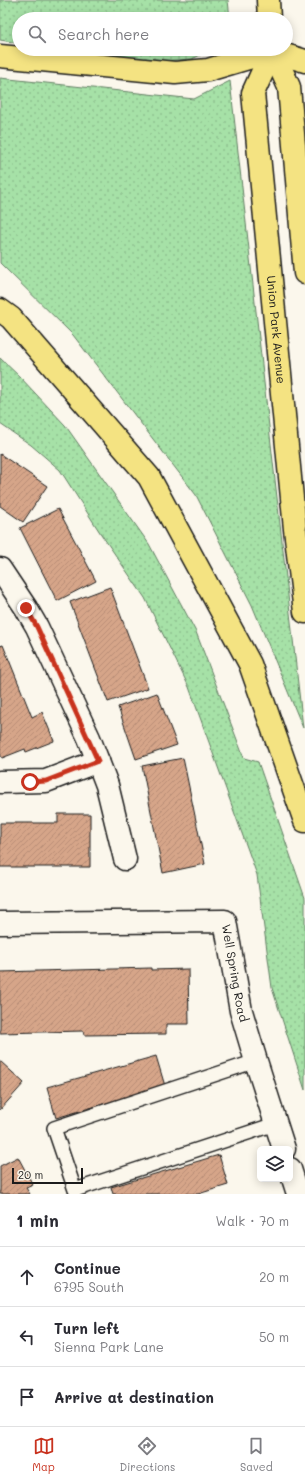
<!DOCTYPE html>
<meta charset="utf-8">
<style>
:root{--surface:#fff;--page:#f7f7f7;--text:#2b2b33;--muted:#7c7c81;--line:#e1e1e2;--accent:#c8321e}
body{margin:0;font-family:Mali,sans-serif;background:var(--page);color:var(--text)}
.controls{position:absolute;right:12px;bottom:12px;display:grid;overflow:hidden;border-radius:6px;box-shadow:0 2px 10px #0003}
.controls button{width:36px;height:36px;display:grid;place-items:center;padding:0;border:0;border-bottom:1px solid var(--line);background:var(--surface);color:var(--text);font:20px sans-serif}
.scale{position:absolute;left:12px;bottom:10px;width:71px;box-sizing:border-box;padding-left:4px;border:2px solid #1c1c1c;border-top:0;font-size:11px;line-height:14px;white-space:nowrap;color:#1c1c1c;-webkit-text-stroke:3px #fbf7ec;paint-order:stroke}
.stop{position:absolute;width:12px;height:12px;margin:-9px;border:3px solid #c8321e;border-radius:50%;background:#fff}
.stop.end{background:#c8321e;border-color:#fff;box-shadow:0 1px 4px #0008}
.list{margin:0;padding:0;list-style:none}
h2{display:flex;justify-content:space-between;align-items:center;height:52px;margin:0;padding:0 16px;font-size:17px}
h2 small{font-size:13px;font-weight:400;color:var(--muted)}
.list li{display:grid;grid-template-columns:26px 1fr auto;gap:12px;align-items:center;box-sizing:border-box;height:60px;padding:0 16px;border-top:1px solid var(--line)}
.list b{display:block;font-size:15px;white-space:nowrap}
.list p{margin:0;font-size:13px;white-space:nowrap;color:var(--muted)}
.list em{font-size:13px;font-style:normal;color:var(--muted)}
.icon{flex:none;width:22px;height:22px;fill:none;stroke:currentColor;stroke-width:2;stroke-linecap:round;stroke-linejoin:round}
.map{position:relative;flex:none;width:305px;height:1194px;overflow:hidden}
.search{position:absolute;background:var(--surface);box-shadow:0 2px 10px #0003;left:12px;right:12px;top:12px;height:44px;display:flex;align-items:center;gap:10px;box-sizing:border-box;padding:0 14px;border-radius:22px;color:var(--muted);font-size:15px}
.sheet{height:232px;background:var(--surface)}
nav{display:flex;justify-content:space-around;align-items:center;box-sizing:border-box;height:56px;border-top:1px solid var(--line);background:var(--surface);font-size:11px;color:var(--muted)}
nav a{display:grid;justify-items:center;gap:2px}
nav .on{color:var(--accent)}
.map>svg:first-child{display:block}
.grass{fill:url(#grass-dots);stroke:#617e62}
.building{fill:url(#building-hatch);stroke:#1c1c1c}
.lines{fill:none;stroke-linecap:round;stroke-linejoin:round}
.service-casing{stroke:#1c1c1c;stroke-width:16}
.minor-casing{stroke:#1c1c1c;stroke-width:25}
.primary-casing{stroke:#1c1c1c;stroke-width:25}
.motorway-casing{stroke:#1c1c1c;stroke-width:25}
.service{stroke:#fbf7ec;stroke-width:13}
.minor{stroke:#fbf7ec;stroke-width:22}
.primary{stroke:#f4e382;stroke-width:22}
.motorway{stroke:#f4e382;stroke-width:22}
.route{stroke:#c8321e;stroke-width:5}
.labels{text-anchor:middle;stroke-width:3;stroke-linejoin:round;paint-order:stroke}
.street-label{font-size:12px;fill:#1c1c1c;stroke:#fbf7ec}
</style>
<div class="map">
<svg width="305" height="1194" viewBox="0 0 305 1194">
<defs>
<pattern id="grass-dots" width="8" height="8" patternUnits="userSpaceOnUse"><rect width="8" height="8" fill="#a6e1a7"/><path d="M2 2h.1M6 6h.1" fill="none" stroke="#8ec08f" stroke-width="1.8" stroke-linecap="round"/></pattern>
<pattern id="building-hatch" width="6" height="6" patternUnits="userSpaceOnUse"><rect width="6" height="6" fill="#d6a589"/><path d="M-1 1l2-2M0 6l6-6M5 7l2-2" fill="none" stroke="#b78d76"/></pattern>
</defs>
<rect width="100%" height="100%" fill="#fbf7ec"/>
<filter id="ink" filterUnits="userSpaceOnUse"><feTurbulence type="fractalNoise" baseFrequency=".025" numOctaves="2"/><feDisplacementMap in="SourceGraphic" scale="8" xChannelSelector="R" yChannelSelector="G"/><feConvolveMatrix kernelMatrix="1 2 1 2 8 2 1 2 1" color-interpolation-filters="sRGB"/></filter>
<g filter="url(#ink)">
<!-- grass -->
<g class="grass">
<polygon points="0,0 228,0 230,19 19,19 19,43 0,40"/>
<polygon points="68,49 213,49 192,59 159,61"/>
<polygon points="0,78 194,99 230,81 303,728 252,605 196,495 73,335 0,263"/>
<polygon points="0,358 20,377 65,425 149,544 196,632 244,758 258,762 305,898 305,1090 272,988 257,875 189,687 145,598 101,534 60,470 31,445 0,424"/>
</g>
<!-- building -->
<g class="building">
<polygon points="0,454 47,486 23,522 0,506"/>
<polygon points="58,509 96,581 57,601 20,528"/>
<polygon points="110,587 148,688 108,702 70,602"/>
<polygon points="3,645 32,717 42,712 54,741 26,752 25,749 2,758 0,754 0,646"/>
<polygon points="157,693 177,745 136,759 118,707"/>
<polygon points="183,758 205,864 163,873 142,766"/>
<polygon points="58,814 90,814 90,867 0,867 0,823 58,823"/>
<polygon points="151,968 151,970 188,969 189,1024 166,1024 166,1034 84,1035 83,1031 0,1033 0,972"/>
<polygon points="156,1056 165,1086 56,1118 47,1087"/>
<polygon points="0,1061 24,1083 0,1110"/>
<polygon points="219,1155 228,1185 198,1194 113,1194 111,1187"/>
<polygon points="18,1157 33,1185 26,1188 30,1194 0,1194 0,1166"/>
</g>
<g class="lines">
<!-- service casing -->
<g class="service-casing">
<polyline id="service" points="256,1061 54,1128 75,1190 275,1124"/>
</g>
<!-- minor casing -->
<g class="minor-casing">
<g id="minor">
<polyline points="0,569 26,608 37,627 89,738 107,785 125,859"/>
<polyline points="0,782 46,781 98,761"/>
<path id="s1" d="M0,923L225,921L241,1011L256,1061L284,1149"/>
<polyline points="290,1169 298,1194"/>
</g>
</g>
<!-- primary casing -->
<g class="primary-casing">
<g id="primary">
<polyline points="268,0 269,19"/>
<polyline points="272,49 289,87 305,273"/>
<path id="s2" d="M272,51L253,93L295,529L305,612"/>
</g>
</g>
<!-- motorway casing -->
<g class="motorway-casing">
<g id="motorway">
<polyline points="0,56 175,73 208,70 272,51 305,61"/>
<polyline points="0,310 11,318 149,477 250,664 305,821"/>
</g>
</g>
<!-- service -->
<use href="#service" class="service"/>
<!-- minor -->
<use href="#minor" class="minor"/>
<!-- primary -->
<use href="#primary" class="primary"/>
<!-- motorway -->
<use href="#motorway" class="motorway"/>
</g>
</g>
<g class="lines" filter="url(#ink)">
<!-- route -->
<polyline class="route" points="26,608 37,627 98,761 46,781 30,782"/>
</g>
<g class="labels">
<!-- street labels -->
<g class="street-label">
<text dy="4" stroke="none"><textPath href="#s2" startOffset="284">Union Park Avenue</textPath></text>
<text dy="4" stroke="none"><textPath href="#s1" startOffset="278">Well Spring Road</textPath></text>
</g>
</g>
</svg>
<div class="controls">
<button><svg class="icon" aria-label="layers" viewBox="0 0 24 24"><path d="M12 4l9 5-9 5-9-5zM3 14l9 5 9-5"/></svg></button>
</div>
<div class="scale">20 m</div>
<div class="stop" style="left:30px;top:782px"></div>
<div class="stop end" style="left:26px;top:608px"></div>
<div class="search"><svg class="icon" aria-label="search" viewBox="0 0 24 24"><circle cx="10" cy="10" r="6"/><path d="M15 15l6 6"/></svg>Search here</div>
</div>
<section class="sheet">
<h2>1 min<small>Walk · 70 m</small></h2>
<ul class="list">
<li><svg class="icon" aria-label="ahead" viewBox="0 0 24 24"><path d="M12 20V5M6 11l6-6 6 6"/></svg><div><b>Continue</b><p>6795 South</p></div><em>20 m</em></li>
<li><svg class="icon" aria-label="left" viewBox="0 0 24 24"><path d="M17 20v-9H6M10 6l-5 5 5 5"/></svg><div><b>Turn left</b><p>Sienna Park Lane</p></div><em>50 m</em></li>
<li><svg class="icon" aria-label="arrive" viewBox="0 0 24 24"><path d="M6 21V4h12l-3 4 3 4H6"/></svg><div><b>Arrive at destination</b></div></li>
</ul>
</section>
<nav>
<a class="on"><svg class="icon" aria-label="map" viewBox="0 0 24 24"><path d="M3 6l6-2 6 2 6-2v14l-6 2-6-2-6 2zM9 4v14M15 6v14"/></svg>Map</a>
<a><svg class="icon" aria-label="directions" viewBox="0 0 24 24"><path d="M12 3l9 9-9 9-9-9zM9 14v-3h6M13 9l2 2-2 2"/></svg>Directions</a>
<a><svg class="icon" aria-label="saved" viewBox="0 0 24 24"><path d="M7 4h10v16l-5-4-5 4z"/></svg>Saved</a>
</nav>
